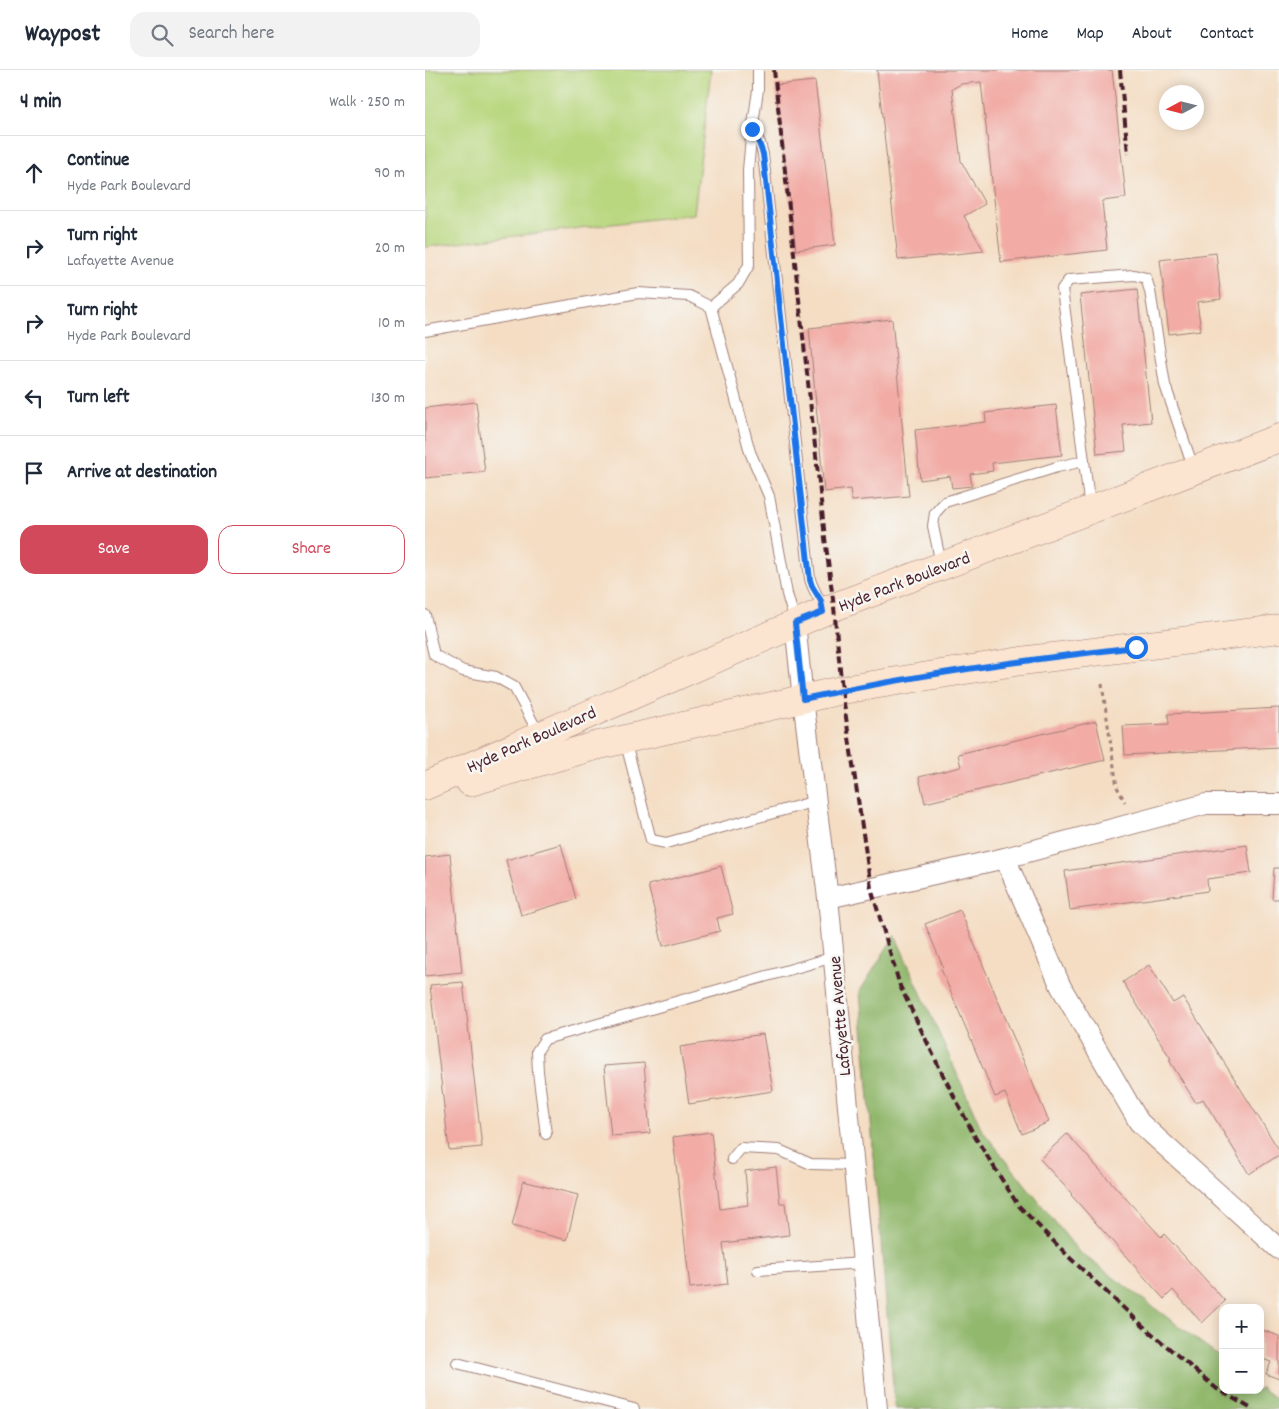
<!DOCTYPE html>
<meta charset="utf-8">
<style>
:root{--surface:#fff;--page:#f2f2f3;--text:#1f2937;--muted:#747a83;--line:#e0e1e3;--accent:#d1495b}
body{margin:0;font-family:Dekko,sans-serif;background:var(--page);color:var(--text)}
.controls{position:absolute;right:15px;bottom:15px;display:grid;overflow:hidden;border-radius:10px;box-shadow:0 2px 12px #0003}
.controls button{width:45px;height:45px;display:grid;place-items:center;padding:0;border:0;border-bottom:1px solid var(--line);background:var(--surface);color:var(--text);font:25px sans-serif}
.compass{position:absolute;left:734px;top:15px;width:45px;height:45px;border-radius:50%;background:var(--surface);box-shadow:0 2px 12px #0003;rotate:263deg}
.stop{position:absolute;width:15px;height:15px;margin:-11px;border:4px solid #1a73e8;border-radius:50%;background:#fff}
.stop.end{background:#1a73e8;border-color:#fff;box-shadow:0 1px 5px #0008}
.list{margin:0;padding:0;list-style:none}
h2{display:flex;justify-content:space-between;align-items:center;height:65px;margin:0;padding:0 20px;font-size:21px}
h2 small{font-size:16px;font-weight:400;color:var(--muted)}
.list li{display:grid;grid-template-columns:32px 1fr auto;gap:15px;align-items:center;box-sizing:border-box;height:75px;padding:0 20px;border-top:1px solid var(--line)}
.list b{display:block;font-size:19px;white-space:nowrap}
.list p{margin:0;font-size:16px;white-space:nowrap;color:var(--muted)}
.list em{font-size:16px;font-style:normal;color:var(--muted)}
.actions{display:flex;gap:10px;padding:15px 20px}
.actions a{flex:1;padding:11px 0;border:1px solid var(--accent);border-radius:15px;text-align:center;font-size:18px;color:var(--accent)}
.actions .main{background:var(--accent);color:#fff}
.icon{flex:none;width:28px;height:28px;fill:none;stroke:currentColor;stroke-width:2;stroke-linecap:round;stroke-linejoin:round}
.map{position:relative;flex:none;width:854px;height:1339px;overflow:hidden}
header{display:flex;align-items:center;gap:30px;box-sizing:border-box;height:70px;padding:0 25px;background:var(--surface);border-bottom:1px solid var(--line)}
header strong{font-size:24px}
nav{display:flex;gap:28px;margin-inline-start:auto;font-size:18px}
.search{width:350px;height:45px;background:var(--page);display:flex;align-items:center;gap:12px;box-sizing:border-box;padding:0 18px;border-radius:15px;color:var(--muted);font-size:19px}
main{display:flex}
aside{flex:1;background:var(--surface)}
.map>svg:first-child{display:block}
.green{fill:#b8d77e;stroke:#817b54}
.forest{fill:#92b86d;stroke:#6e6c4c}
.building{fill:#f2aba5}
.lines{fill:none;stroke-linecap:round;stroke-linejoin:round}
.service-casing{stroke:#9f7e77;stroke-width:12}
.minor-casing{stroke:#9f7e77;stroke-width:22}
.secondary-casing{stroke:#9f7e77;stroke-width:29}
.path{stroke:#9f7e77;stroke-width:3;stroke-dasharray:4 4;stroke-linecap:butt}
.service{stroke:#fff;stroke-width:10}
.minor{stroke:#fff;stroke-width:20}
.secondary{stroke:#fce5d0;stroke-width:28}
.rail{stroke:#4a1f2b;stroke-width:4;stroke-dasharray:8 4;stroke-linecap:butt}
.route{stroke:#1a73e8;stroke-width:6}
.labels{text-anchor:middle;stroke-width:5;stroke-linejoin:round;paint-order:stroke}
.street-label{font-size:18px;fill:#4a1f2b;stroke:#f6f6f2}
</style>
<header>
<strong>Waypost</strong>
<div class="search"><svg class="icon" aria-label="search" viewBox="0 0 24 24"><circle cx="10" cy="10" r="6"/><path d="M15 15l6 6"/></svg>Search here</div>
<nav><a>Home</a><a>Map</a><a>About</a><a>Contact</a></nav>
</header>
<main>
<aside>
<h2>4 min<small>Walk · 250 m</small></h2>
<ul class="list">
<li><svg class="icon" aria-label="ahead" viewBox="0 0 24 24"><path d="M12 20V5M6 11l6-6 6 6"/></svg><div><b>Continue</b><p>Hyde Park Boulevard</p></div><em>90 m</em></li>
<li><svg class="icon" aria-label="right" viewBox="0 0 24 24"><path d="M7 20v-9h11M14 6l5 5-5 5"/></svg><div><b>Turn right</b><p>Lafayette Avenue</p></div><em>20 m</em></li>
<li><svg class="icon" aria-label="right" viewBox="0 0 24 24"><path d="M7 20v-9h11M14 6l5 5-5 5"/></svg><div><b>Turn right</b><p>Hyde Park Boulevard</p></div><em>10 m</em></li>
<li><svg class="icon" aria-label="left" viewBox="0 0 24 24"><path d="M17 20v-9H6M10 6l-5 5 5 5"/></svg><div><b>Turn left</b></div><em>130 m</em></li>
<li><svg class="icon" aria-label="arrive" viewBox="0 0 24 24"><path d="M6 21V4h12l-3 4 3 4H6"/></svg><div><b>Arrive at destination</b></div></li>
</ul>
<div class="actions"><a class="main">Save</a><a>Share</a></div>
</aside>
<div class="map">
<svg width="854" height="1339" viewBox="0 0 854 1339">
<rect width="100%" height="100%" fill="#f6f6f2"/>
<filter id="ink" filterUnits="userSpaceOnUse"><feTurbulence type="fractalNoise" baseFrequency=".02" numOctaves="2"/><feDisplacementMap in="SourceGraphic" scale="10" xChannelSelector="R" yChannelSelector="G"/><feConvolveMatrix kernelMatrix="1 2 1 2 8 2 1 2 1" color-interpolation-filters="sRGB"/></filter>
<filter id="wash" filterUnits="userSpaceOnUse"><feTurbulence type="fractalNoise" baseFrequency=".0096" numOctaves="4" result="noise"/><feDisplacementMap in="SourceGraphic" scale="20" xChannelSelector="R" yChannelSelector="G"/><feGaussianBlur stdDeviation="1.12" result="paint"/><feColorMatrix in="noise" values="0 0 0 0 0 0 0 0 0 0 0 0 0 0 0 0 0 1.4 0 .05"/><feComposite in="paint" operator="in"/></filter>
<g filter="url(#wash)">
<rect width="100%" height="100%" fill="#f4ddc3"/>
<!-- green -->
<polygon class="green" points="0,0 286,0 269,144 0,177"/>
<!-- forest -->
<polygon class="forest" points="470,865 557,1060 653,1181 798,1289 798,1320 835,1320 835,1317 854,1331 854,1339 470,1339 435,921"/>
<g id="blocks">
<!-- building -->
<g class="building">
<polygon points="452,0 687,0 701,128 677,131 682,180 576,192 556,12 536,14 527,19 536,91 560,134 539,146 559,181 473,190"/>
<polygon points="390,11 410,175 371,180 350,15"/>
<polygon points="791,183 796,229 772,232 776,260 744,264 735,190"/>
<polygon points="712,219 726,352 698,355 701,381 672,384 655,225"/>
<polygon points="467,249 484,426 427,431 425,419 399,422 384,258"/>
<polygon points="51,332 60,402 0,408 0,338"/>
<polygon points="631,335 637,385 567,393 568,401 545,404 547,416 527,418 525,406 495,410 490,360 561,352 560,343"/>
<polygon points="854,638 854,677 700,685 698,656 744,654 743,644"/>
<polygon points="671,651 680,690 500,733 494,707 536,697 533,684"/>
<polygon points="136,774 151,829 96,845 81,790"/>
<polygon points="822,775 826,803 782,809 783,821 645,840 640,801"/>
<polygon points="25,784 37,902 0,906 0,787"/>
<polygon points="296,796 308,844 292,848 295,861 238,876 223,815"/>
<polygon points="849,798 854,798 854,829 847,829"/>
<polygon points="535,840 624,1052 597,1064 580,1023 570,1027 516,899 518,897 500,854"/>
<polygon points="724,895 748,933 758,927 854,1080 854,1085 824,1104 778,1029 771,1033 744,990 746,989 698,912"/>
<polygon points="38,912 57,1077 24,1080 5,915"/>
<polygon points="338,964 348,1021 264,1034 255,977"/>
<polygon points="219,993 225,1063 186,1066 179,996"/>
<polygon points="286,1062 295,1139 323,1135 320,1101 351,1097 355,1133 360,1133 364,1165 298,1173 303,1214 265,1218 248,1067"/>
<polygon points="642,1064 736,1167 739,1164 800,1231 777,1253 748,1220 739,1229 646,1125 647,1124 615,1089"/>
<polygon points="98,1111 153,1125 142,1170 87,1156"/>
<polygon points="835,1259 854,1266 854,1309 841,1304 846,1292 835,1288"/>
</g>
</g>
</g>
<g filter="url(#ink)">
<use href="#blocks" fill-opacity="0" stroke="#9f7e77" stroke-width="1"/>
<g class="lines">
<!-- service casing -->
<g class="service-casing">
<g id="service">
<path d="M327,59L335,73L338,84L385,509C388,521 396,529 398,541"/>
<polyline points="286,237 313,214 324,195 323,100 326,68 333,20 333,0"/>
<polyline points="0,261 213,223 264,226 286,237 325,382 344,426 362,524 370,552"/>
<polyline points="665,438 637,219 644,210 709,205 721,208 725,221 740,315 769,400"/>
<polyline points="516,494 508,456 510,443 520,432 632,397 659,391"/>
<polyline points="0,545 9,585 38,601 71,607 89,617 114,664"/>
<polyline points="200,670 226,770 241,773 391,731"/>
<polyline points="121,1064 113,1002 112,981 120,969 409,887"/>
<polyline points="307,1089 316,1078 354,1080 386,1094 429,1095"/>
<polyline points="333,1200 438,1193"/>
<polyline points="32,1293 209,1339"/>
</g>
</g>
<!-- minor casing -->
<g class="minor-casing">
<g id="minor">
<polyline points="370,553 378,629 403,828 452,1339"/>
<polyline points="580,788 781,734 854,734"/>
<polyline points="403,828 580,788 636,917 714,1052 854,1179"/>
</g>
</g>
<!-- secondary casing -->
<g class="secondary-casing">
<g id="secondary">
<polyline points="45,712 170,676 417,620 596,591 854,559"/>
<polyline points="0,716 409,537 854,368"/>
</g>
</g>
<!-- path -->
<polyline class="path" points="677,614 692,717 700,732"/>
<!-- service -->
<use href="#service" class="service"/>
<!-- minor -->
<use href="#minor" class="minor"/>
<!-- secondary -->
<use href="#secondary" class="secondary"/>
<!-- rail -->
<g class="rail">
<polyline points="349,0 400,468 409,537 417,620 446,818 475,916 515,999 550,1067 593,1135 646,1189 718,1256 792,1319 827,1339"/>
<polyline points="695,0 703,84"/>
</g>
</g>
</g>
<g class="lines" filter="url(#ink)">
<!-- route -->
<path class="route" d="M327,59L334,73L338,84L385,510L387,516L396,531L398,542L370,553L378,629C488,605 599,590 711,577"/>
</g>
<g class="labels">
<!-- street labels -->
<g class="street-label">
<text transform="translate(479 511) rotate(-21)" y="6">Hyde Park Boulevard</text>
<text transform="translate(106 669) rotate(-24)" y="6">Hyde Park Boulevard</text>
<text transform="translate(414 946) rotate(-95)" y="6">Lafayette Avenue</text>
</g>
</g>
</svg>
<div class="controls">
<button>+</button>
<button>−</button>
</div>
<svg class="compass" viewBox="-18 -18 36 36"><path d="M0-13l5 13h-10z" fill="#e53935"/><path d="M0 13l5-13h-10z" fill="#747a83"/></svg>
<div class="stop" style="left:711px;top:577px"></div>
<div class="stop end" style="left:327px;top:59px"></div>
</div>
</main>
